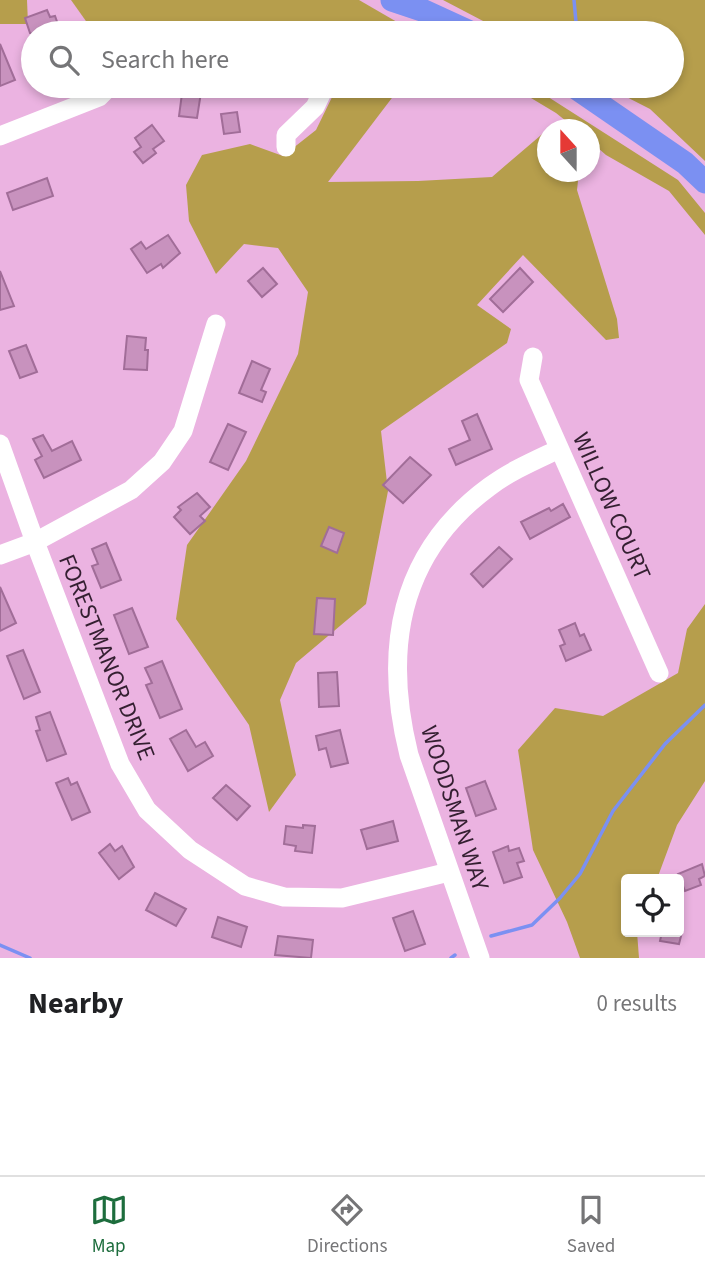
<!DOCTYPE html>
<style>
:root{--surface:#fff;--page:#f2f2f2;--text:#202124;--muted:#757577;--line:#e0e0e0;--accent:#1d6d3d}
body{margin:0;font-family:"Source Sans 3",sans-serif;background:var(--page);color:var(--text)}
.controls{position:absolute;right:21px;bottom:21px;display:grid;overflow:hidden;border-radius:7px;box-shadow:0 4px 10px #0003}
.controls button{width:63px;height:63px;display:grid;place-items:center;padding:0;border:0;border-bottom:2px solid var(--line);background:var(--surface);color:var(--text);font:35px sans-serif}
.compass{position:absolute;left:537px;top:119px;width:63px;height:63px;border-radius:50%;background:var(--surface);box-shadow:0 4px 10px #0003;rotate:339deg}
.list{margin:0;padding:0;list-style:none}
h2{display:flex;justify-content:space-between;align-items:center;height:91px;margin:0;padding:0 28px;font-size:30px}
h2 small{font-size:23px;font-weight:400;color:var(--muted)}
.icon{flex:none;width:38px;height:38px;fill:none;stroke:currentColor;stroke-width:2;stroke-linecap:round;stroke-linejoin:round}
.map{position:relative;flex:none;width:705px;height:958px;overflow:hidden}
.search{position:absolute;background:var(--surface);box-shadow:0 4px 10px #0003;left:21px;right:21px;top:21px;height:77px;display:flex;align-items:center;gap:18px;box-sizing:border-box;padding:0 24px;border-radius:38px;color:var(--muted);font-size:26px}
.sheet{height:217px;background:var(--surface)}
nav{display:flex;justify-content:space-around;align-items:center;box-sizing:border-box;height:98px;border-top:2px solid var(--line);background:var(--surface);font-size:19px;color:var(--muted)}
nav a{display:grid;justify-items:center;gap:4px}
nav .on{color:var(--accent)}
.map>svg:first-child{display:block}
.green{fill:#b69e4c}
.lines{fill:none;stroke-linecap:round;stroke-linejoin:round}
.stream{stroke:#7b90f2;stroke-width:3.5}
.river{stroke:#7b90f2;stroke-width:23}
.building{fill:#c892be;stroke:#a16d98;stroke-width:2}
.minor{stroke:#fff;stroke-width:19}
.labels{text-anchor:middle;stroke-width:6;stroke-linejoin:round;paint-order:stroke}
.street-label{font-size:24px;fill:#341f31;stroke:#ebb3e1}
</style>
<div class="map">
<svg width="705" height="958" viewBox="0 0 705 958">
<rect width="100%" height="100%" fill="#ebb3e1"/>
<!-- green -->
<g class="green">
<polygon points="0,0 27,0 28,24 0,24"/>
<polygon points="71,0 359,0 416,33 108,33 93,31"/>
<polygon points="443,0 705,0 705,161 650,109 605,86 672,86 672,33 506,33"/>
<polygon points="305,86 401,86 328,182 418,181 492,177 547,130 548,172 579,172 577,190 617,319 619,338 606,340 523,255 477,305 511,329 507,343 381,431 388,491 366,604 296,663 280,700 296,775 269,812 249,725 176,619 187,545 246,461 298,354 308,292 278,248 244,244 216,274 189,221 186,185 202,155 250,144 283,156 316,130 335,91"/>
<polygon points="511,86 531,86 678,180 705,213 705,235 669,191 606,155 590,141 590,130 576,129 556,113"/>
<polygon points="705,604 705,781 677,825 657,879 626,879 626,932 637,932 639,958 580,958 567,922 533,850 518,750 555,708 603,716 678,673 687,629"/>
</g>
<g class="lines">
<!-- stream -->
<g class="stream">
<polyline points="574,0 577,33"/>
<polyline points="584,86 586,95"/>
<polyline points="491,936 532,925 560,898 580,874 613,811 665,744 705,705"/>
<polyline points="0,945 30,958"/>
<polyline points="451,958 455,955"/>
</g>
<!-- river -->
<g class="river">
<polyline points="392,0 422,10 472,33"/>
<polyline points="573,86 685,163 705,182"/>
</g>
</g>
<!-- building -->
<g class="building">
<polygon points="47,10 50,17 55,16 61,33 30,33 25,18"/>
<polygon points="0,44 15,80 0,86"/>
<polygon points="183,86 202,86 197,118 179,116"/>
<polygon points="237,112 240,132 224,134 221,114"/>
<polygon points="152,125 164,141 153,149 156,153 143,163 134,152 141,147 135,138"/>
<polygon points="47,178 53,196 13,210 7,193"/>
<polygon points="168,235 180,253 163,268 161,264 147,273 131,249 141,242 146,249"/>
<polygon points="263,268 277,284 262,297 248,281"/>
<polygon points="520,268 533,282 503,312 490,299"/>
<polygon points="0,271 14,306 0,310"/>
<polygon points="127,336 146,338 145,350 148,350 147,370 124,369"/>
<polygon points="26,345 37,372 20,378 9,351"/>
<polygon points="252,361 270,369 261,390 266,392 262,402 239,393"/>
<polygon points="477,414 492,449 456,465 449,449 470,440 462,421"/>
<polygon points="228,424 246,432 228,470 210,462"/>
<polygon points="43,435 52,451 72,441 81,460 44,478 35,460 42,456 33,439"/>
<polygon points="410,457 431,475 403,503 383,485"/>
<polygon points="197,493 210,507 200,516 205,521 190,534 174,517 181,510 178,507"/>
<polygon points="563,504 570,517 530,539 521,522 549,508 551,511"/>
<polygon points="329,527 344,533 337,553 321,546"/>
<polygon points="106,543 121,580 101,588 92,566 98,564 92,549"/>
<polygon points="499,547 512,559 483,587 471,574"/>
<polygon points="0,587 16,623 0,631"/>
<polygon points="317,598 335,599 333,635 314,634"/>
<polygon points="132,608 148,647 129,654 114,615"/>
<polygon points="575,623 580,636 584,634 591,650 566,661 560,646 565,644 559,630"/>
<polygon points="23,650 40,692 24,699 7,656"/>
<polygon points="162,661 182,709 160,718 146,685 152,683 145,668"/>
<polygon points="337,672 339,706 319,707 318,673"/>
<polygon points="50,712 66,754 47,761 36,731 40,730 36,717"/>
<polygon points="186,730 196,747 205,742 213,756 188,771 170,739"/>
<polygon points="340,730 348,763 331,767 326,748 319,750 316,736"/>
<polygon points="68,778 71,785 77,782 90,812 72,820 56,783"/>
<polygon points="485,781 496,809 476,816 466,788"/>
<polygon points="226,785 250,806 237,820 213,798"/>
<polygon points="393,821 398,841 367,849 361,830"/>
<polygon points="303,825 315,826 312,853 295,851 296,846 284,844 286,826 303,828"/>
<polygon points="110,844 115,851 122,846 134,867 119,879 99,853"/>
<polygon points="508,846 509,851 519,848 524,861 517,863 522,877 504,883 493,852"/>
<polygon points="702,864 705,876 699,879 701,885 685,891 678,874"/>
<polygon points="155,893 186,909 176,926 146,910"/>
<polygon points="413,911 425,944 405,951 393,918"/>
<polygon points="218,917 247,927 241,947 212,937"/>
<polygon points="662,932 682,932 679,944 660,941"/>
<polygon points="278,936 313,940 311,958 275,955"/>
</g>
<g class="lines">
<!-- minor -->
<g class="minor">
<polyline points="0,136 99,97 110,86"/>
<polyline points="286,147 286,135 315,107 325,86"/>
<polyline points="533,357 529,380 659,673"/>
<polyline points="0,444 35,542 120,764 147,810 190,850 245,886 284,897 342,898 449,872"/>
<polyline points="0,555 35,542 131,490 162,462 183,431 216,324"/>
<path d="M480,958L409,755C383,651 398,554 489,487C510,471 536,460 559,449"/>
</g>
</g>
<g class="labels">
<!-- street labels -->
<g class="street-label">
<text transform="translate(612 506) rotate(66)" y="8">WILLOW COURT</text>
<text transform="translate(107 657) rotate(68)" y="8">FORESTMANOR DRIVE</text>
<text transform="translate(455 808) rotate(72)" y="8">WOODSMAN WAY</text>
</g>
</g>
</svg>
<div class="controls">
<button><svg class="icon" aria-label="locate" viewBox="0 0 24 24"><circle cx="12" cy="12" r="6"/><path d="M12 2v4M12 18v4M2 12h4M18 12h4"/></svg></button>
</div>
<svg class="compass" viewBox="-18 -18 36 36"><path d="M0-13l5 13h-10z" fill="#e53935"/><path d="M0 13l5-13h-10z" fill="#757577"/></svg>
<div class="search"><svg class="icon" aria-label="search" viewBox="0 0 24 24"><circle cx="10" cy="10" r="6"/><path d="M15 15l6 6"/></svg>Search here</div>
</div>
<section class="sheet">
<h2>Nearby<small>0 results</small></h2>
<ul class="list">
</ul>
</section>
<nav>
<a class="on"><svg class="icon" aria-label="map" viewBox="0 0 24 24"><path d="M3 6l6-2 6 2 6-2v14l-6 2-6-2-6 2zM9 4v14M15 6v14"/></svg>Map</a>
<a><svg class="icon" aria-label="directions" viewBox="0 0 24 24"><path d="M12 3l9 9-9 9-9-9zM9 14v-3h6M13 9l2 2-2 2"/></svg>Directions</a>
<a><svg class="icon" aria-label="saved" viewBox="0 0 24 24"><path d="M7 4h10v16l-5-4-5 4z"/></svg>Saved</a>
</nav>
